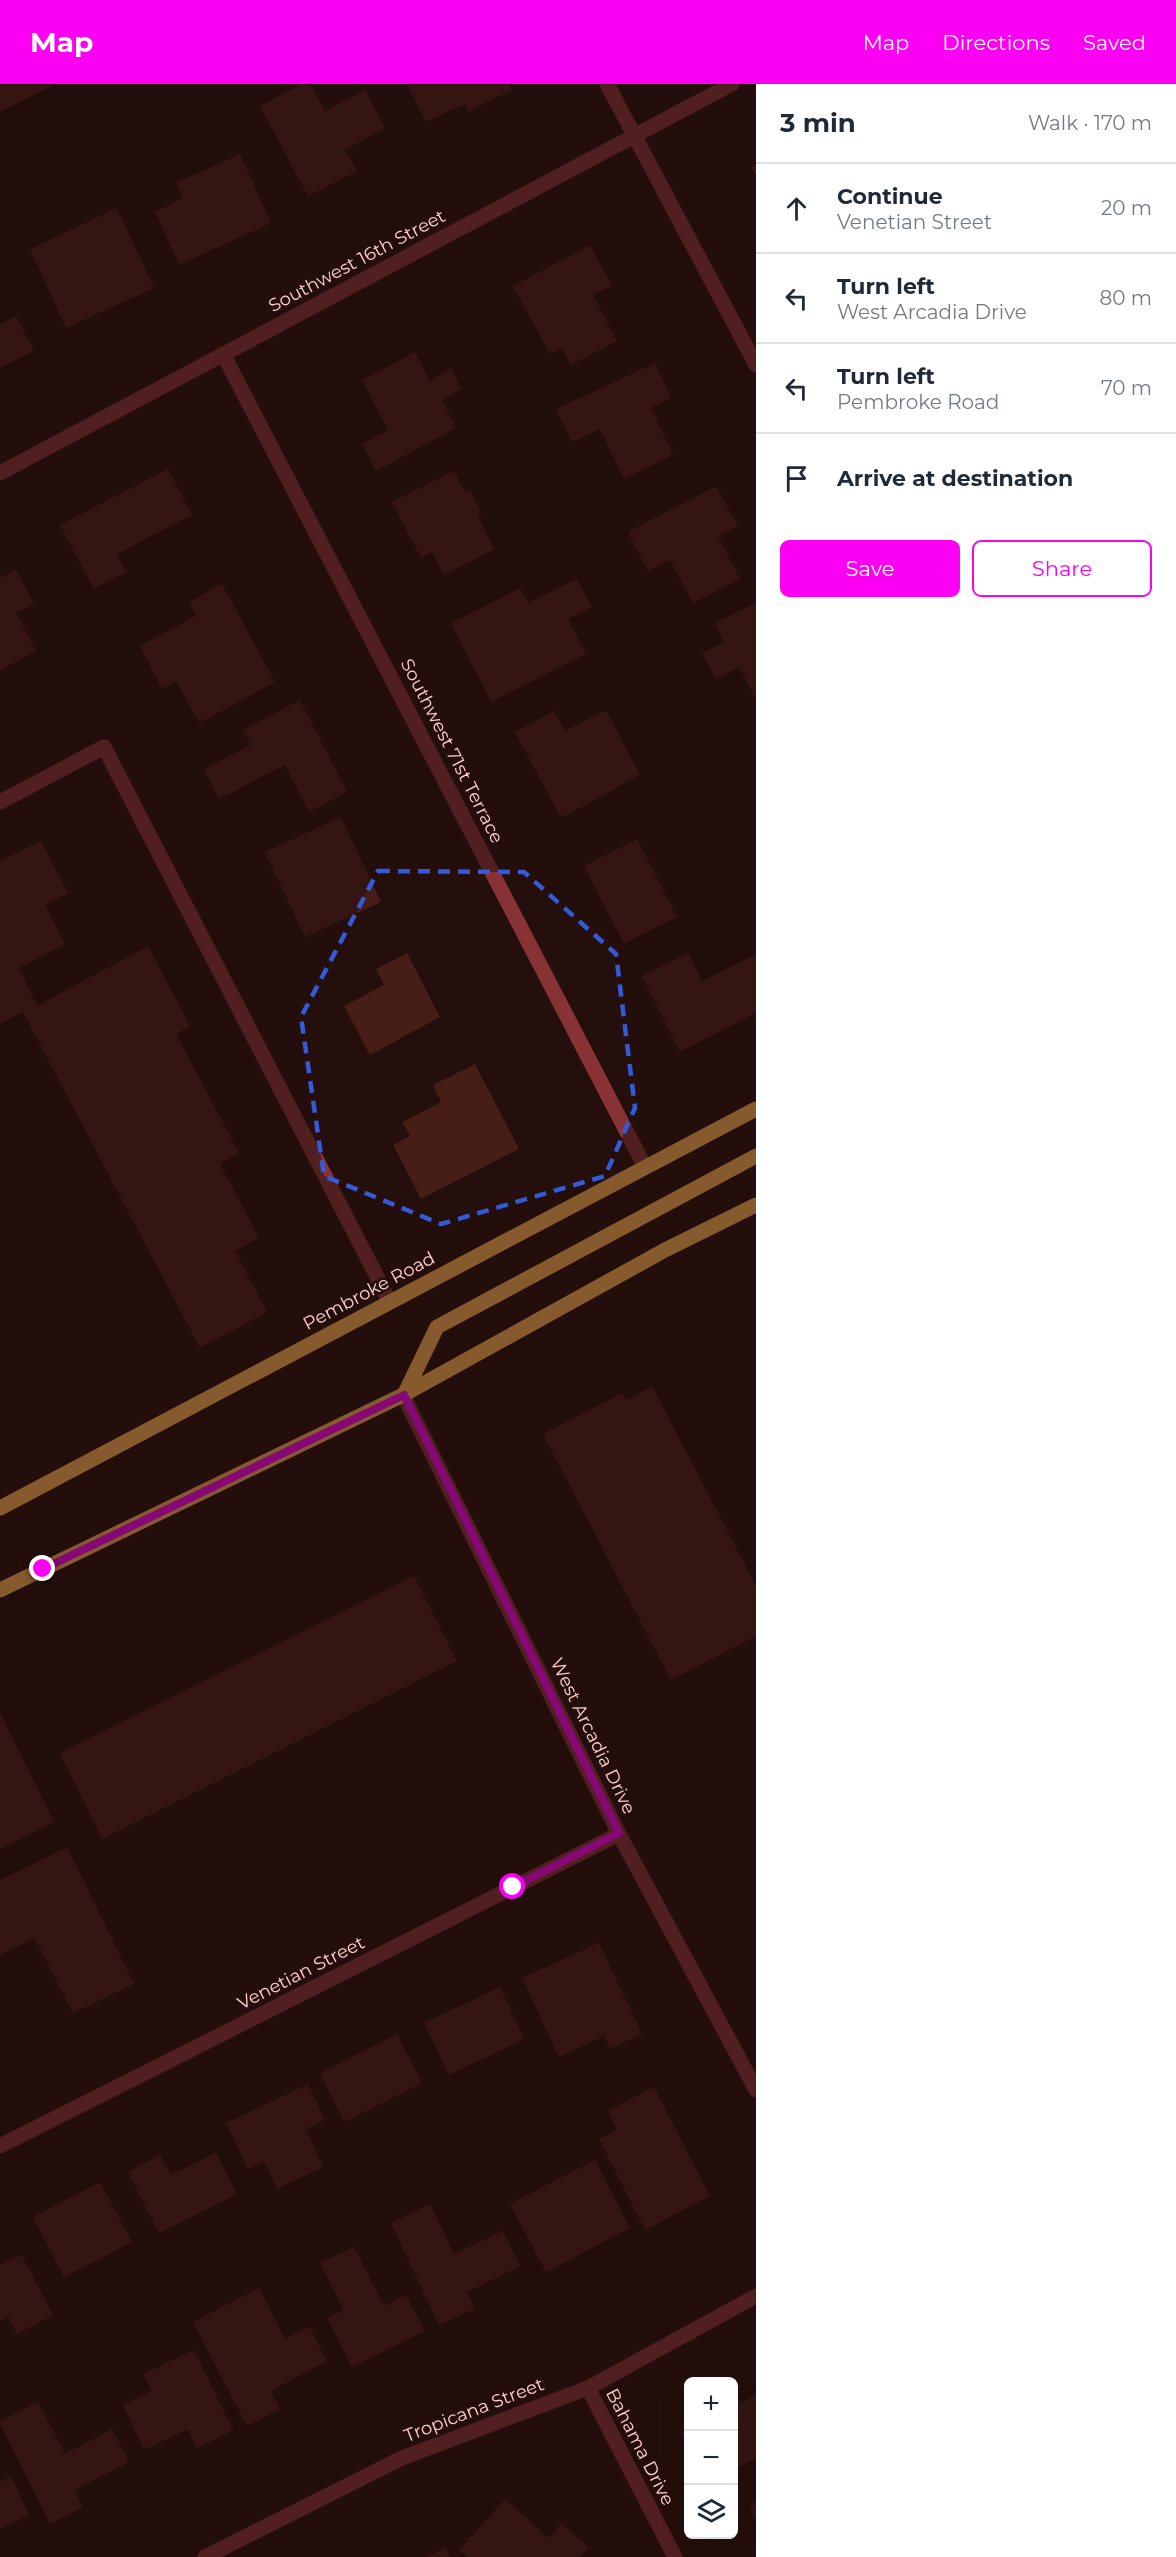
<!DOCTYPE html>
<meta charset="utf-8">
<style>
:root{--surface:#fff;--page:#f6f6f7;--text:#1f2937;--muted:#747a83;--line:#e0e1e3;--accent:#fb00f3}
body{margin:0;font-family:Montserrat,sans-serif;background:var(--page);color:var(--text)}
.controls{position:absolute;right:18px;bottom:18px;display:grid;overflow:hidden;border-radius:9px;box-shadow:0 6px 24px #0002}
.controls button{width:54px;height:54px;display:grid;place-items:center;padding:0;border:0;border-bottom:2px solid var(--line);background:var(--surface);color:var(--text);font:30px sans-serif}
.stop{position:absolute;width:18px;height:18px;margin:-14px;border:4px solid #fb00f3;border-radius:50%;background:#fff}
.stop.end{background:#fb00f3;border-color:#fff;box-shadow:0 2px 6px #0008}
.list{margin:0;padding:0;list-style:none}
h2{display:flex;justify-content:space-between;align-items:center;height:78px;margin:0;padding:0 24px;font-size:26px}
h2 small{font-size:20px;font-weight:400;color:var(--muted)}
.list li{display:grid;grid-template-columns:39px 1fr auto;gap:18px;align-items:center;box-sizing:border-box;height:90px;padding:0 24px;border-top:2px solid var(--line)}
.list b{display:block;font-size:22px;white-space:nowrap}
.list p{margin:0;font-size:20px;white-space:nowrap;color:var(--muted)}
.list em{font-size:20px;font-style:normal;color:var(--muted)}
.actions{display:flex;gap:12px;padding:18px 24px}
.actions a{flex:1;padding:14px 0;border:2px solid var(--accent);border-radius:9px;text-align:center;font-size:21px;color:var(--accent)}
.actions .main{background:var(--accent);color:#fff}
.icon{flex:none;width:33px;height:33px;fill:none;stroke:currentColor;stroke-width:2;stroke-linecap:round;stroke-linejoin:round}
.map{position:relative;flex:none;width:756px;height:2473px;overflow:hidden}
header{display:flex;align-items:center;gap:36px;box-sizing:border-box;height:84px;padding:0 30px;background:var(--accent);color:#fff}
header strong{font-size:28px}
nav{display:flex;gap:33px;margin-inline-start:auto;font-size:21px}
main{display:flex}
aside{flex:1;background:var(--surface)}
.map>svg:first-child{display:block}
.building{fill:#471d17}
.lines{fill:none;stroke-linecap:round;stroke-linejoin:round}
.minor{stroke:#873336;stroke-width:15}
.major{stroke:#ffb557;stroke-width:15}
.route{stroke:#fb00f3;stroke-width:8}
.marked{fill:none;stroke:#345bd7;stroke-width:4.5;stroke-dasharray:12 8;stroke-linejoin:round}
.labels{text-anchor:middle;stroke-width:5;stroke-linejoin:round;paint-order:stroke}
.street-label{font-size:18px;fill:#ffd2d0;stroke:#240f0c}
</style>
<header>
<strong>Map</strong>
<nav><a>Map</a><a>Directions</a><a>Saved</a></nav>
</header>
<main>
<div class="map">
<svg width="756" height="2473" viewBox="0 0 756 2473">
<rect width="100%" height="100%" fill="#240f0c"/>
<!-- building -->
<g class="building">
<polygon points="0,0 51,0 52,2 0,28"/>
<polygon points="302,0 310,0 325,27 365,6 385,44 345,66 357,87 308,112 260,22"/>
<polygon points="407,0 509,0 512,6 468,27 465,20 426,38"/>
<polygon points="240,70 271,139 179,181 155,128 183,114 176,99"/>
<polygon points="756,80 756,93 750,83"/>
<polygon points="117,124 154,204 66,244 30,165"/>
<polygon points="590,161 612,202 593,211 617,257 571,281 562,264 550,270 513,202"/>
<polygon points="16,232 34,267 0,284 0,240"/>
<polygon points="415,268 430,297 451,285 461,305 442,316 456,344 376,387 362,360 388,346 362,296"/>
<polygon points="655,279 671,314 651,324 673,371 624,395 600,345 572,358 556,325"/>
<polygon points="168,385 192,431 117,470 126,488 94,505 60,441"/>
<polygon points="454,387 465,409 470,407 482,429 478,432 494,465 444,491 432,468 421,474 392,418"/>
<polygon points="716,402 738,442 718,452 740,495 693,519 670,476 648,487 628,448"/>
<polygon points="16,486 34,520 16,529 36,567 0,586 0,494"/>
<polygon points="577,495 592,523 568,535 586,570 491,618 451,539 520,504 528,519"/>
<polygon points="222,500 275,598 199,639 176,597 162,605 140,562 196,532 189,518"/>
<polygon points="756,518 756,615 739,583 716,595 702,569 724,558 715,539"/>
<polygon points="300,616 347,708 309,728 285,681 219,715 204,685 251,661 243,646"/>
<polygon points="606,626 640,691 561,734 515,648 554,627 565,647"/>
<polygon points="341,733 381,818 305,853 265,768"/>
<polygon points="637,755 677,833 624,860 584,782"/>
<polygon points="41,757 68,809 45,821 65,860 19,884 37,922 148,862 190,942 176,950 239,1069 220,1080 259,1154 235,1167 267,1228 200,1264 23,928 0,940 0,777"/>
<polygon points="407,869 440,933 370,971 344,922 384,901 376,885"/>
<polygon points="688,869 702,897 756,870 756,929 680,968 642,892"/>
<polygon points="475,980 519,1065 421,1115 393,1061 410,1052 402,1038 441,1018 433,1001"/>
<polygon points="652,1302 756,1502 756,1552 671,1596 543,1350 622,1309 626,1316"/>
<polygon points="414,1492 457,1577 102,1755 60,1669"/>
<polygon points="0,1629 54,1738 0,1765"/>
<polygon points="67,1763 134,1900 73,1929 35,1854 0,1871 0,1796"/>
<polygon points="599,1859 642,1950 610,1965 604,1952 559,1973 522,1894"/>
<polygon points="500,1903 524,1955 449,1991 424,1939"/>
<polygon points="397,1950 422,1999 344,2038 320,1989"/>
<polygon points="308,2000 325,2036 306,2045 323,2083 277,2105 264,2077 248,2085 226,2039"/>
<polygon points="654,2003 710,2112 645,2146 599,2055 617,2046 608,2027"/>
<polygon points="216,2068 237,2110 159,2149 128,2088 160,2071 171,2091"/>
<polygon points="595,2076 630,2144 546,2188 510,2120"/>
<polygon points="100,2098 132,2158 64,2193 33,2133"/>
<polygon points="430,2120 454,2170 503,2147 520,2182 467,2208 475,2225 439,2241 391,2139"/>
<polygon points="354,2163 384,2222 406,2211 425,2247 352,2283 327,2234 344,2226 320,2179"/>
<polygon points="21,2170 53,2231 17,2250 8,2232 0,2237 0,2181"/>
<polygon points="259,2204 285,2255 309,2242 327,2277 270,2307 280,2325 247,2342 193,2238"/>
<polygon points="194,2266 233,2346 197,2364 188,2345 144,2366 123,2321 152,2307 143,2290"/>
<polygon points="756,2311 756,2374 734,2385 734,2322"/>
<polygon points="38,2318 65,2370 112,2345 129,2378 74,2406 83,2423 50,2440 0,2340 0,2337"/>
<polygon points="688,2345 688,2363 681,2349"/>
<polygon points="11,2392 29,2431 0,2445 0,2398"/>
<polygon points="505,2415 549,2454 561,2439 589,2464 580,2473 468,2473 459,2466"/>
<polygon points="756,2418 756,2435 749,2422"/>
<polygon points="446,2463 450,2473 426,2473"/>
</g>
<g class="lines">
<!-- minor -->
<g class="minor">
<polyline points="607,0 756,281"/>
<polyline points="223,270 645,1083"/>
<polyline points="0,389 732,0"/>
<polyline points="0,718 104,663 390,1218"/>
<polyline points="403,1311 619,1750 756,2006"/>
<polyline points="0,2062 619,1750"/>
<polyline points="588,2304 675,2473"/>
<polyline points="205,2473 402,2374 588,2304 756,2212"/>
</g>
<!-- major -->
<g class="major">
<polyline points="404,1311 437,1243 756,1072"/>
<polyline points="0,1424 756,1025"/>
<polyline points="0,1506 403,1311 665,1166 756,1121"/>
</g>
</g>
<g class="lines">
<!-- route -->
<polyline class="route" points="43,1485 404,1311 619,1749 513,1803"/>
</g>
<!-- marked area -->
<path d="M0 0H756V2473H0ZM378,787L524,788L616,870L635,1024L605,1092L441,1140L324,1092L301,933Z" fill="#240f0c" fill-opacity=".55" fill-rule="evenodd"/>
<path class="marked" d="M378,787L524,788L616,870L635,1024L605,1092L441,1140L324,1092L301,933Z"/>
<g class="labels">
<!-- street labels -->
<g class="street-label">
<text transform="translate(357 177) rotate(-28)" y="6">Southwest 16th Street</text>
<text transform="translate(452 667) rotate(63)" y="6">Southwest 71st Terrace</text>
<text transform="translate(369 1207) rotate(-28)" y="6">Pembroke Road</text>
<text transform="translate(593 1652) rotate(64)" y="6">West Arcadia Drive</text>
<text transform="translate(301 1889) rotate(-27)" y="6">Venetian Street</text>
<text transform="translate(474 2326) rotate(-21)" y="6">Tropicana Street</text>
<text transform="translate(640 2363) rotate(63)" y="6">Bahama Drive</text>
</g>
</g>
</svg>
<div class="controls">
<button>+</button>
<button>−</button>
<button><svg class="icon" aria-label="layers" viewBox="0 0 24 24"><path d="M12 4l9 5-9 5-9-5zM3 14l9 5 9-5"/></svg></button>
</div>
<div class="stop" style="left:513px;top:1803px"></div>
<div class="stop end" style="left:43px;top:1485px"></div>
</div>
<aside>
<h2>3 min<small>Walk · 170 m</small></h2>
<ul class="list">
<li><svg class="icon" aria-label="ahead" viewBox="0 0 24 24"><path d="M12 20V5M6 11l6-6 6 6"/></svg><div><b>Continue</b><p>Venetian Street</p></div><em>20 m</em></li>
<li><svg class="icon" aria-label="left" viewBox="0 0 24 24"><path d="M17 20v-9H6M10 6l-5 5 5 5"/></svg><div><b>Turn left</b><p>West Arcadia Drive</p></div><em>80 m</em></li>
<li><svg class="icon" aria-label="left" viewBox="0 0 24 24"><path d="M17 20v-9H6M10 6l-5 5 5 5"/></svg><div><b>Turn left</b><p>Pembroke Road</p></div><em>70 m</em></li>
<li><svg class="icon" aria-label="arrive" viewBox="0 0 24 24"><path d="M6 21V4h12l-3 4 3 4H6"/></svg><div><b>Arrive at destination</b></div></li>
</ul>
<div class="actions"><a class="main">Save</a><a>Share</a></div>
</aside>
</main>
